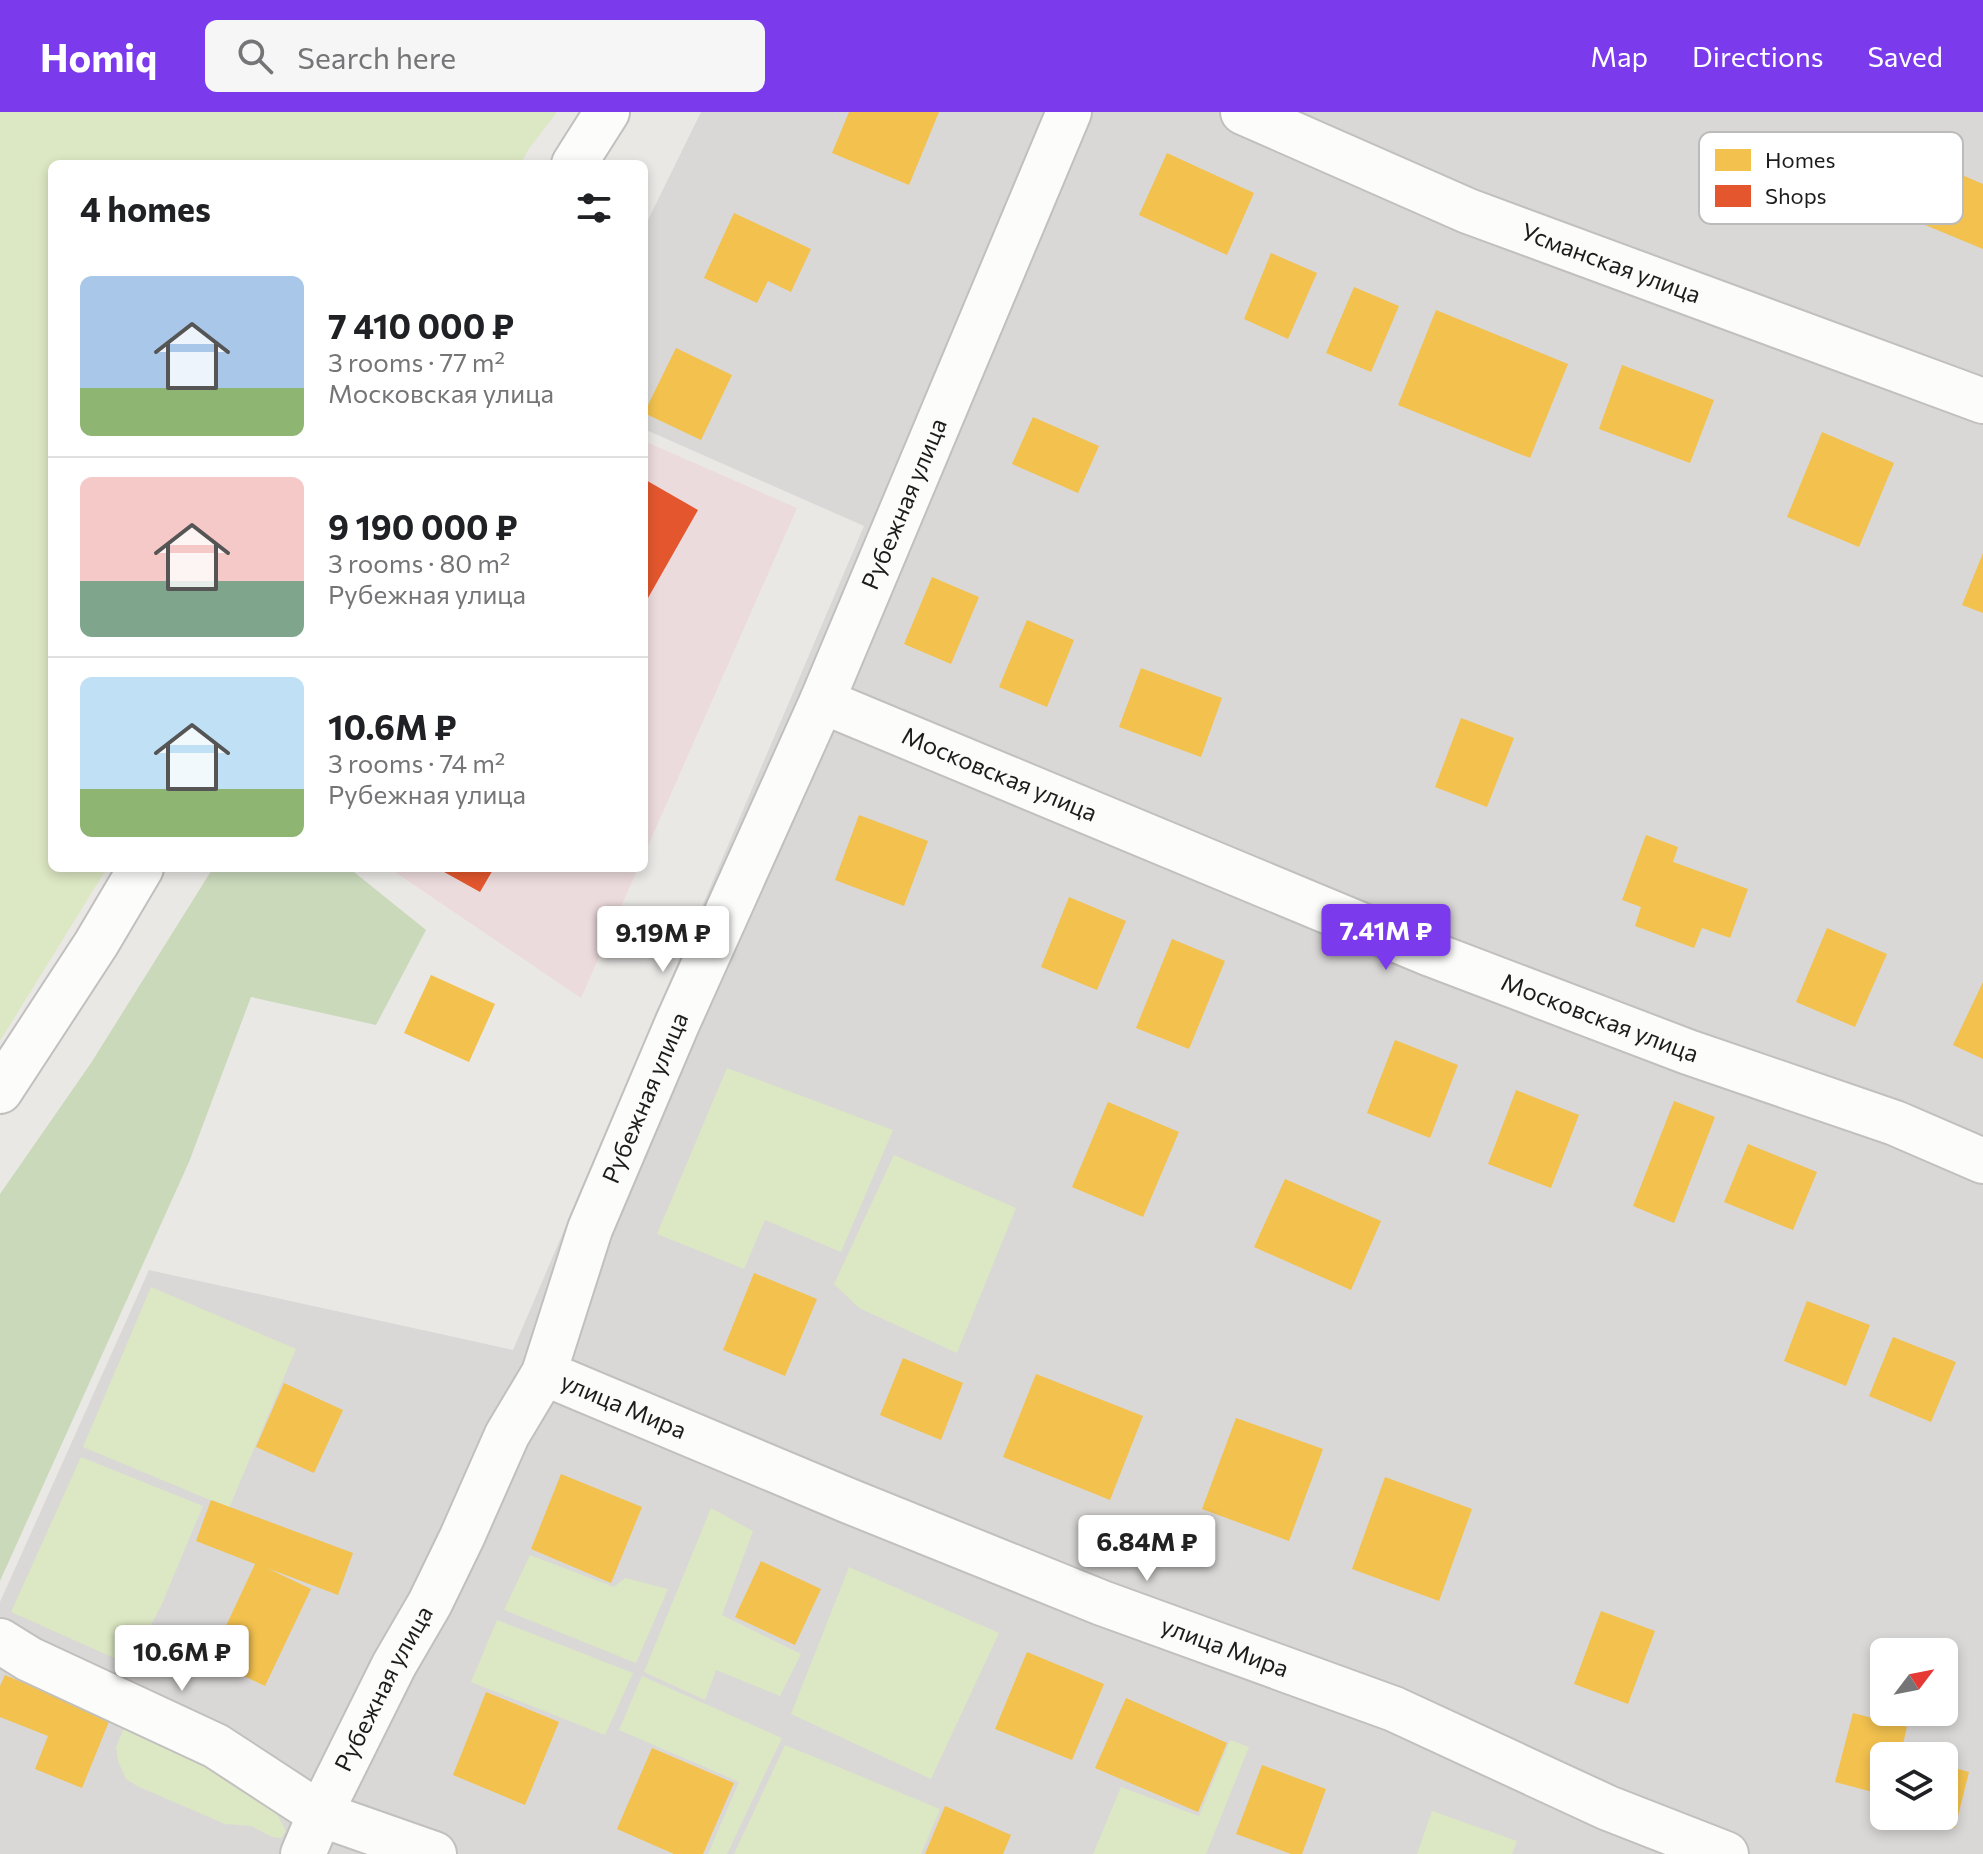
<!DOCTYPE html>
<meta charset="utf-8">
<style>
body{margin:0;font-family:Commissioner,sans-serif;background:#f6f6f6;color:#202124;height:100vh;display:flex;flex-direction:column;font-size:30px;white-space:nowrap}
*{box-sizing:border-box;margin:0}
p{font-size:26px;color:#757577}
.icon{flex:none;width:44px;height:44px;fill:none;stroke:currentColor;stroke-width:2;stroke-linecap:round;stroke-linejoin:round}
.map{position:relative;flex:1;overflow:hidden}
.details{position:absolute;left:48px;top:48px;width:600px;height:712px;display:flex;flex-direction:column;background:#fff;border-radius:12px;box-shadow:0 4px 12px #0003}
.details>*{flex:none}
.needle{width:52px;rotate:58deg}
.buttons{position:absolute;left:1870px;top:1526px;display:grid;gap:16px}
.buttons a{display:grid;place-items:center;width:88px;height:88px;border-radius:12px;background:#fff;box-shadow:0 4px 12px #0003;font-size:40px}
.price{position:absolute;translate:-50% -68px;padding:0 18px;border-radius:8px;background:#fff;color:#222;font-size:26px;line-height:52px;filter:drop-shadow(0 2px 4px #0008)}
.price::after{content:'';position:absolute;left:50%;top:48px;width:24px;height:18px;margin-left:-12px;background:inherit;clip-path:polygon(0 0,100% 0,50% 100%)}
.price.selected{background:#7c3aed;color:#fff}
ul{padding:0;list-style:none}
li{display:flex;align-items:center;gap:24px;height:200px;padding:0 32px}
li+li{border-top:2px solid #e0e0e0}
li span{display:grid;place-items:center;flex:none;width:224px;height:160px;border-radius:12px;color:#555}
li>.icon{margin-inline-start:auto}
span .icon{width:96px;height:96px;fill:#fffc;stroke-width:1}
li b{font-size:34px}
h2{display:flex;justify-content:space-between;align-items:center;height:96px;padding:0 32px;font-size:34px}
header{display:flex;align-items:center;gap:48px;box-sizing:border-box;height:112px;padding:0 40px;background:#7c3aed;color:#fff}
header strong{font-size:38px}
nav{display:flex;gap:44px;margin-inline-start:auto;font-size:28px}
.search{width:560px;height:72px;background:#f6f6f6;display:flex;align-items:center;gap:20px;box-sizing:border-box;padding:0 28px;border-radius:12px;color:#757577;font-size:30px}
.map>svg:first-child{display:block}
</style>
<header>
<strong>Homiq</strong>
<div class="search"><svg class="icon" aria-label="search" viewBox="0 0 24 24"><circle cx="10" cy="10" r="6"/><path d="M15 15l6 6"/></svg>Search here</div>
<nav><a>Map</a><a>Directions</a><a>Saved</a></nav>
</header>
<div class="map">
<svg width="1983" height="1742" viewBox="0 0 1983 1742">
<rect width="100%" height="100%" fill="#eae8e5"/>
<path fill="#d9d8d6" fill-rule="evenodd" d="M701,0H1983V1742H0V1490L149,1158L513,1238L864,414L644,317V116ZM1884,1540H1944V1600H1884ZM1884,1644H1944V1704H1884Z"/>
<g fill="#ecdbdc">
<path d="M644,329L797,396L644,743Z"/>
<path d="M389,756H638L581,886Z"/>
</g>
<g fill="#dce7c3">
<path d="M0,0H557L528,38L521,52H52V756H107L0,929Z"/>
<path d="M727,956L893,1018L841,1140L765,1108L744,1157L657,1122Z"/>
<path d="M894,1043L1016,1096L957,1241L859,1196L834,1172Z"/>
<path d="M151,1175L296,1237L229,1396L83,1335Z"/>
<path d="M81,1345L203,1394L161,1494L130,1553L11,1500Z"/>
<path d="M711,1396L753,1419L722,1503L801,1542L780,1584L716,1558L705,1588L644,1560Z"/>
<path d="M530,1443L614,1475L625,1466L668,1477L636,1551L504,1498Z"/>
<path d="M849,1455L999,1521L931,1667L791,1602Z"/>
<path d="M497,1508L633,1561L605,1623L471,1570Z"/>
<path d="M642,1564L782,1626L727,1742H708L739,1670L619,1618Z"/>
<path d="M125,1614L202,1651L265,1689L276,1700L286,1719L281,1726L272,1725L251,1714L225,1712L137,1674L126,1667L118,1649L116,1635Z"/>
<path d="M1230,1628L1249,1635L1206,1742H1093L1121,1675L1199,1704Z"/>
<path d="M785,1633L940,1697L921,1742H734Z"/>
<path d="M1432,1699L1517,1729L1512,1742H1417Z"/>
</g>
<path fill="#c9d9ba" d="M213,756H349L426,818L376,913L251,885L189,1050L0,1469V1082L91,951Z"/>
<g fill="#f2c14e">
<path d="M849,0H939L909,73L832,41Z"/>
<path d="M1167,41L1254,81L1227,143L1139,103Z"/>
<path d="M1941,54L1983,72V137L1918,110Z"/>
<path d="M734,101L811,137L791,180L768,169L757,191L704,166Z"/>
<path d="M1271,141L1317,161L1288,227L1244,207Z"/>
<path d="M1354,175L1399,194L1371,260L1326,241Z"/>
<path d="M1436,198L1568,252L1530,346L1398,293Z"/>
<path d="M676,236L732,263L701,328L644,301Z"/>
<path d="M1622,253L1714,288L1690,351L1599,317Z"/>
<path d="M1033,305L1099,334L1078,381L1012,352Z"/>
<path d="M1822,320L1894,351L1859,435L1787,405Z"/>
<path d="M1983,441V501L1962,493Z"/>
<path d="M932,465L979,485L951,552L904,532Z"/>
<path d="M1027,508L1074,528L1047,595L999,575Z"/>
<path d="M1141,556L1222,586L1201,645L1119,615Z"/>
<path d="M1461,606L1514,626L1487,695L1435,675Z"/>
<path d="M859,703L928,729L904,794L835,768Z"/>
<path d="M1646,723L1678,735L1673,750L1748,777L1730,826L1702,816L1694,836L1635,814L1641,795L1622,788Z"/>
<path d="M1069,785L1126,809L1097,878L1041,855Z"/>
<path d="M1827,816L1887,842L1855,915L1796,890Z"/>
<path d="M1172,827L1225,849L1189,937L1136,916Z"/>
<path d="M431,863L495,892L469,950L404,921Z"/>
<path d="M1983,870V947L1953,933Z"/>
<path d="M1395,928L1458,953L1430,1026L1367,1001Z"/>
<path d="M1516,978L1579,1003L1551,1076L1488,1052Z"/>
<path d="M1674,989L1715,1005L1674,1111L1633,1094Z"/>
<path d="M1108,990L1179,1020L1143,1105L1072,1075Z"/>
<path d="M1748,1032L1817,1060L1793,1118L1724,1090Z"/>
<path d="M1285,1067L1381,1109L1351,1178L1254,1135Z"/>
<path d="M754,1161L817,1187L785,1264L723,1238Z"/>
<path d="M1807,1189L1870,1213L1846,1274L1784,1249Z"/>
<path d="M1893,1225L1956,1250L1931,1310L1869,1284Z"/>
<path d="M903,1246L963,1271L941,1328L880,1303Z"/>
<path d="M1036,1262L1143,1304L1110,1388L1003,1345Z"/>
<path d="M284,1271L343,1298L314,1361L256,1335Z"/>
<path d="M1236,1306L1323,1337L1289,1429L1202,1397Z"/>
<path d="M561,1362L642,1395L611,1471L531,1437Z"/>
<path d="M1385,1365L1472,1397L1439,1489L1352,1457Z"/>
<path d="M211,1388L353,1441L338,1483L267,1456L311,1477L265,1574L210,1548L255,1452L196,1429Z"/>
<path d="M761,1449L821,1477L795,1533L735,1505Z"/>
<path d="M1601,1499L1655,1519L1628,1592L1574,1572Z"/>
<path d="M1027,1540L1104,1572L1072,1648L995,1617Z"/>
<path d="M5,1563L110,1607L82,1676L35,1657L48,1624L0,1605V1574Z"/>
<path d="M486,1580L559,1610L525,1693L453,1663Z"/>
<path d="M1126,1586L1227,1631L1198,1700L1095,1656Z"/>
<path d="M1853,1601L1907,1615L1900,1644H1884V1683L1835,1670Z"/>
<path d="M652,1636L734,1671L703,1742H674L617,1717Z"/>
<path d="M1262,1653L1326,1677L1302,1742H1291L1236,1722Z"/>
<path d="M1944,1653L1969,1660L1955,1716L1909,1705L1944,1704Z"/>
<path d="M945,1694L1011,1723L1003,1742H925Z"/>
</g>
<g fill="#e4572e">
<path d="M644,367L698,398L644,493Z"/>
<path d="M437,756H494L480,780Z"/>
</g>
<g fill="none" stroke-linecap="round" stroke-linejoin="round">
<g stroke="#c1c0bf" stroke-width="48">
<g id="minor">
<path id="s1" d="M1243,0L1468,99L1983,289"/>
<path d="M574,52L607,0"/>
<path id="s2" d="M822,589L1428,841L1688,940L1895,1011L1983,1049"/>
<path d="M0,979L96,832L141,756"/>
<path id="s3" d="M544,1261L849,1389L1102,1491L1394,1597L1608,1696L1726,1742"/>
<path d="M0,1529L29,1547L216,1634L320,1702L434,1742"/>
<path id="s4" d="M303,1742L320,1702L394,1553L430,1491L462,1425L507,1323L544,1261L590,1117L677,912L822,589L1069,0"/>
</g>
</g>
<use href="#minor" stroke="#fcfcfb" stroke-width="44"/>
</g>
<g text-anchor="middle" stroke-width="8" stroke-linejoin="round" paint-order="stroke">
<g font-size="24" fill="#1c1c1c" stroke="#fff">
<text dy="8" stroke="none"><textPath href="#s1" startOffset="398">Усманская улица</textPath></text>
<text dy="8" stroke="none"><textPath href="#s4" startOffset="1480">Рубежная улица</textPath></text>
<text dy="8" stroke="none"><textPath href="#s2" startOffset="192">Московская улица</textPath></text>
<text dy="8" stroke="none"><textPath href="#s2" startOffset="840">Московская улица</textPath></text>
<text dy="8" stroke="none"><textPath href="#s4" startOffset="832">Рубежная улица</textPath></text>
<text dy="8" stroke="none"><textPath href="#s3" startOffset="86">улица Мира</textPath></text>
<text dy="8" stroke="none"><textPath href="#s3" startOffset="734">улица Мира</textPath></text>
<text dy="8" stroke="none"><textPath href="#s4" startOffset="184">Рубежная улица</textPath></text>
</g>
</g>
<rect x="1699" y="20" width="264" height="92" rx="12" fill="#fff" stroke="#bbb" stroke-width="2"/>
<rect x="1715" y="37" width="36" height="22" fill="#f2c14e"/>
<rect x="1715" y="73" width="36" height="22" fill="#e4572e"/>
<g font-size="22" fill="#1c1c1c">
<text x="1765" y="56">Homes</text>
<text x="1765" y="92">Shops</text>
</g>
</svg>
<div class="buttons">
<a><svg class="needle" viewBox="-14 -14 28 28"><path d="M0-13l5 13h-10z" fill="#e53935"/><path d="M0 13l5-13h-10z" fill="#757577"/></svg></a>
<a><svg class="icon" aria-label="layers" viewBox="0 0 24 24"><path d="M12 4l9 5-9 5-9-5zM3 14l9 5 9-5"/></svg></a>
</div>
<b class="price selected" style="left:1386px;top:860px">7.41M ₽</b>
<b class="price" style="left:663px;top:862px">9.19M ₽</b>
<b class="price" style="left:1147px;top:1471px">6.84M ₽</b>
<b class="price" style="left:182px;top:1581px">10.6M ₽</b>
<section class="details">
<h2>4 homes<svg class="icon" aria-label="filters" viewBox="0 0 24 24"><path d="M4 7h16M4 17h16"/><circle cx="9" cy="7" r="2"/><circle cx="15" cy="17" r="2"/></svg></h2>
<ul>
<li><span style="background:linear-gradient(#a9c7e8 70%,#8fb573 0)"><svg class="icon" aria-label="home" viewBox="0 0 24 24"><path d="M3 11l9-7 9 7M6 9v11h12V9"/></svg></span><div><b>7 410 000 ₽</b><p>3 rooms · 77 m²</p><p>Московская улица</p></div></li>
<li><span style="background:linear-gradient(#f6c9c9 65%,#7fa58c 0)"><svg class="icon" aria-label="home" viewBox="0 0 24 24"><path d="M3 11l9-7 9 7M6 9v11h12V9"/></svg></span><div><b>9 190 000 ₽</b><p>3 rooms · 80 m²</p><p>Рубежная улица</p></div></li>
<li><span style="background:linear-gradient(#bfe0f5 70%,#8fb573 0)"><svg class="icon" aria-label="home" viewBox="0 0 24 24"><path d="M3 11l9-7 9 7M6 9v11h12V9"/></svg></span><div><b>10.6M ₽</b><p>3 rooms · 74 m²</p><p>Рубежная улица</p></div></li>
</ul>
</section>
</div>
